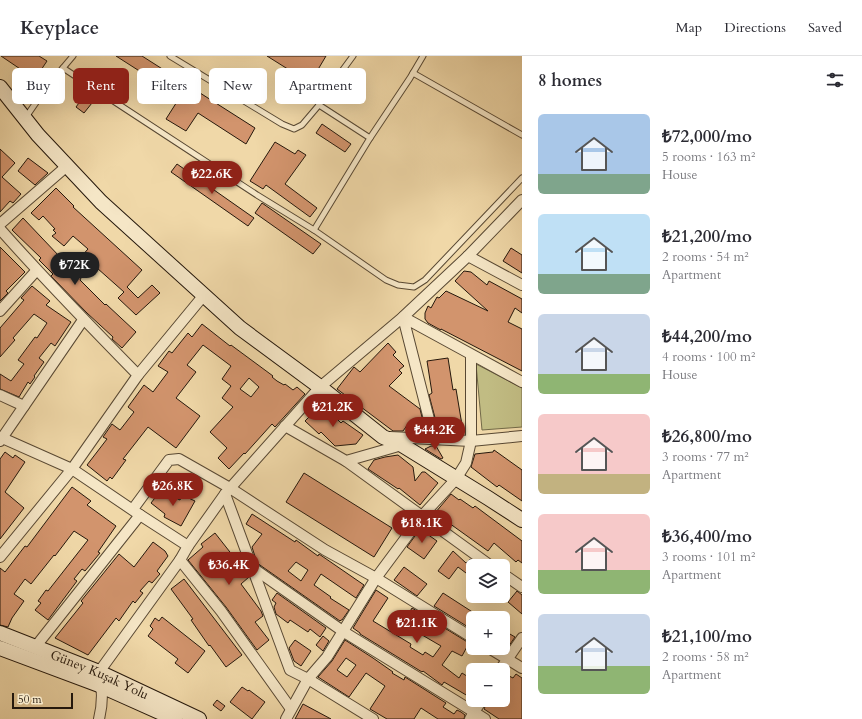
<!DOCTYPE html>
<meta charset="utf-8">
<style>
body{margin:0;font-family:Cardo,serif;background:#f7f7f7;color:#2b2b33;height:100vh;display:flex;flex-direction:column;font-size:15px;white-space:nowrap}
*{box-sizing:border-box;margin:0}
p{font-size:13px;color:#7c7c81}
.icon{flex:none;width:22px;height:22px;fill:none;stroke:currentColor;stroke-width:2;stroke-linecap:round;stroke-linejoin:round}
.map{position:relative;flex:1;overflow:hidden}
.panel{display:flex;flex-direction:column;background:#fff;width:340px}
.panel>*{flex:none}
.top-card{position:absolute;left:12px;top:12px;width:380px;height:36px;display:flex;gap:8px}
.controls{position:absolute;left:466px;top:503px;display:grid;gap:8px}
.controls a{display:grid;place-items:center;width:44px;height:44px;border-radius:6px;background:#fff;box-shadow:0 4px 16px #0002;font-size:20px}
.scale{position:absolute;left:12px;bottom:10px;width:61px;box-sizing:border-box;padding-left:4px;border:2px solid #25180c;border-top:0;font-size:11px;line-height:14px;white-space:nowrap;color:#25180c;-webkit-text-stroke:3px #f5e6c6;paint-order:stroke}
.price{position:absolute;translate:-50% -34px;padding:0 9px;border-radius:14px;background:#8f2418;color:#fff;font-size:13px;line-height:26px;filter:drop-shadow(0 1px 2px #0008)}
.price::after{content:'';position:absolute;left:50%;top:24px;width:12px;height:9px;margin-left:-6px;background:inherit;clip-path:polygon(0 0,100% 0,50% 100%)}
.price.active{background:#222;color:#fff}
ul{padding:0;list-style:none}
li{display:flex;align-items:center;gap:12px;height:100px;padding:0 16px}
li span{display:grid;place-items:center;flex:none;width:112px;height:80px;border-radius:6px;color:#555}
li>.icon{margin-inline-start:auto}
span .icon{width:48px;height:48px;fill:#fffc;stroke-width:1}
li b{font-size:17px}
h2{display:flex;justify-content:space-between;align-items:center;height:48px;padding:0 16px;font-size:17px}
.chip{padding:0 14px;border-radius:6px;background:#fff;box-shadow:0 4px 16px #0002;font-size:14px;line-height:36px}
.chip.active{background:#8f2418;color:#fff}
header{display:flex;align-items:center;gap:24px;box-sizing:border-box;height:56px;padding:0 20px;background:#fff;border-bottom:1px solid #e1e1e2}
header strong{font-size:19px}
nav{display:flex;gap:22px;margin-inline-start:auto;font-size:14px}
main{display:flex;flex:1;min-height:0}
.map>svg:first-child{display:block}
</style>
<header>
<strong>Keyplace</strong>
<nav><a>Map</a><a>Directions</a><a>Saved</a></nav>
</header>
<main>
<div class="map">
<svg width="522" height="663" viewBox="0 0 522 663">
<rect width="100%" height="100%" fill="#f0d8a8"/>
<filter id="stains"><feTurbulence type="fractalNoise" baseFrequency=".005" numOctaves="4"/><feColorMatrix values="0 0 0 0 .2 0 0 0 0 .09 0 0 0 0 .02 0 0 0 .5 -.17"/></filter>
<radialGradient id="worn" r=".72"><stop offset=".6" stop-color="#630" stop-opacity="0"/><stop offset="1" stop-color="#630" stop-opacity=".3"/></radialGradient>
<path fill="#c1bc83" stroke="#736a48" d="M476,308L522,332V371L482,374Z"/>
<g fill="#d2946d" stroke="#25180c" fill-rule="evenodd">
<path d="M1,0H39L47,5L35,23Z"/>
<path d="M116,0H142L255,72L246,88L198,57L186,75L166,63L180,41Z"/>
<path d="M267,0H326L310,27Z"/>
<path d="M87,36L96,42L84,57L76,51Z"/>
<path d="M322,68L351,88L345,96L316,77Z"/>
<path d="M275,86L295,98L298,94L306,99L285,128L317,152L310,161L266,129L263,133L250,125Z"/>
<path d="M0,93L15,107L2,121L21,138L13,147L10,145L0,156Z"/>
<path d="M28,102L48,117L35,129L18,115Z"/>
<path d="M177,108L254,162L248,170L171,116Z"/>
<path d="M56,132L74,150L73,151L142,214L127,231L138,242L152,229L160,237L136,259L118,242L124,236L97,212L94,216L79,203L88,193L73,180L64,190L52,180L56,177L53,174L55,173L43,160L39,164L31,157Z"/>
<path d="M262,147L321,188L313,198L255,157Z"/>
<path d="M23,162L60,201L58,202L81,222L80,224L105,249L106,248L136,276L122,292L112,283L113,281L87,257L51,220L53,218L39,204L41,202L12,174Z"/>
<path d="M0,191L25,216L6,235L8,237L0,245Z"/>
<path d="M511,192L522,199V217L503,205Z"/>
<path d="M464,215L471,216L487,229L489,225L522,243V257L515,252L508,266L522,273V315L441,273V274L437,272L428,267L425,263V257L428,250L431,252L437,241L439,242L446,235L488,255L455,225Z"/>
<path d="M32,230L50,245L46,249L71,266L55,290L51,287L39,302L44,306L34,320L35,321L30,328L28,326L19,341L0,333V318L11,325L24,308L18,304L35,281L37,282L47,267L34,258L13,282L15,284L0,301V272L24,244L21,242Z"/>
<path d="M202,268L230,290L231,289L273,320L272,321L277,325L284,329L285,328L293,334L297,331L305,338L275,371L272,368L245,398L244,397L229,413L218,402L227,392L210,376L233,351L222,342L231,330L222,323L231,310L203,289L187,309L196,316L176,342L200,360L176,392L148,371L123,403L126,404L112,423L110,421L107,425L87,409L107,383L103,381L112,368L120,374L134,356L128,351L144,329L153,336L168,316L158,310L169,295L172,297L188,277L192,281ZM249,322L259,331L251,341L240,333Z"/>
<path d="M388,287L396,296L393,299L404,310L399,314L402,317L389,330L420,353L422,361L416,368L411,364L403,375H393L337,333L354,311L360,316Z"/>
<path d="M448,302L453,334L456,333L463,375L447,377H439L429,339L432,337L427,305Z"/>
<path d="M322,348L341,367L343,365L363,379L356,388L335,390L321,376L319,378L305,365Z"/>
<path d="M431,390H436L443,402L441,403L425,393Z"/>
<path d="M494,394L522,414V445L499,429L497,431L471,411L475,398L493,396Z"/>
<path d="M5,396L13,402L15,399L25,406L5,436L24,452L0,483V403Z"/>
<path d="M398,399L413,411L415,425L422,416H425L438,427L420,449L399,432L398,433L368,413L374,404L385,401Z"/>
<path d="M304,417L392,472L374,501L286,446Z"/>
<path d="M72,431L91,445L87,449L116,470L98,496L100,497L85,515L82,513L74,523L77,525L48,564L35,554L41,547L38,545L46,534L48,535L88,484L74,475L55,500L54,499L31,528L25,523L14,538L24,545L12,562L8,571L0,569V512L5,516L25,490L27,491Z"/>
<path d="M161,434L173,443L174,441L180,444L182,439L195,445L181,470L164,461L165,458L151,447Z"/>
<path d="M451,438L459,444L460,443L473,452L475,450L522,485V507L518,504L516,506L494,487L488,495L435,457Z"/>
<path d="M252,458L295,486L296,484L318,500L319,498L364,529L356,542L321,518L314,529L331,541L330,542L349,554L342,564H341L340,565L257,507L252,491L262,478L246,468ZM296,506L308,514L301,525L288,515Z"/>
<path d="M420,473L437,485L424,503L407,491Z"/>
<path d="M215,477L248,519L249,521L241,528L261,555L263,560L255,566L269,584L257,594L226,551L188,504L203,491L201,488Z"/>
<path d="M153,486L165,495L168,500L157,515L160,518L152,527L149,525L140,535L143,537L135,547L133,545L119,565L116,562L88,599L55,582L83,547L81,545L119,498L134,511Z"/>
<path d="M453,495L466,507L470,503L480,510H473V517L470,520L458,511L449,523L438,515Z"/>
<path d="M404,511L427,528L417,540L394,524Z"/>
<path d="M184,523L242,599L226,611L210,589L209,590L191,564L193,563L171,533Z"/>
<path d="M376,534L388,542L373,565L411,588L410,591L423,599L425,596L433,601L441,590L405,569L408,565L405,564L412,552L469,587L462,600L452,595L442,609L459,622L462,617L473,624V643L444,626L442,629L423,615L422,616L360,578V577L353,572Z"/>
<path d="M517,535L522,539V558L508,546Z"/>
<path d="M277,537L326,572L320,581L310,573L308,576L290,564L288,567L276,558L274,551L276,547L272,544Z"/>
<path d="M443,537L474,557L473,574L434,550Z"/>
<path d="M162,561L205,595L188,617L175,607L178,603L148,580L153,573L150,570L155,562L159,565Z"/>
<path d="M503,574L515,581L506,594L503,593Z"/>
<path d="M323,580L329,585L323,595L316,589Z"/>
<path d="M295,584L311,595L301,610L294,605L289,592Z"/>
<path d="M345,584L373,602L393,616L392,617L404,624L405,621L446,647L443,651L454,658L457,654L461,656L465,659L464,663H438L421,652L414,663H387L370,653L385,630L366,617L349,641L318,621L332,605ZM346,602L356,609L347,621L337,614Z"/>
<path d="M505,618L513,622L516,618L522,622V663H499L484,653L488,644H503V620Z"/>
<path d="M242,631L248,635L249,634L265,646L252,663L230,646Z"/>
<path d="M217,644L225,650L221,655L213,649Z"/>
<path d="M303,648L331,663H295Z"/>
</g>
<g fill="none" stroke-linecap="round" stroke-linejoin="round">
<g stroke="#584833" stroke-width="7">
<g id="lane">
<path d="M170,0L282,68L294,73L302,69L319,49"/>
<path d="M353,0L325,38L319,49L370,82"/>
<path d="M63,12L257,139L314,174L370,82L410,22L423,0"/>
<path d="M413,17L522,79"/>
<path d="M26,61L46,32L73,0"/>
<path d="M314,174L386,224L398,229L414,231L425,224L522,122"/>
</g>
</g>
<g stroke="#584833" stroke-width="12">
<g id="street">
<path d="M0,168L67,110"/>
<path d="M0,173C44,223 91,271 138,319L72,413L0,501"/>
<path d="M468,200L522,229"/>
<path d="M0,255L36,215"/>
<path d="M138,319L204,239"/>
<path d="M0,339L24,350"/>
<path d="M285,370L346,405L402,389"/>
<path d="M0,381L72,413L140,459L188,490L180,504L99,616C103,632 103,647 99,663"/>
<path d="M390,381L471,385L522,380"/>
<path d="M434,383L403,261L522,326"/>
<path d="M0,385L83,264"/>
<path d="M346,405L491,510"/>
<path d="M225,438L290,614L308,623L373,663"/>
<path d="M133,453L169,404L179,403L230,432L325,494L376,522L473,582"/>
<path d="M188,490L225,438L320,331L403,261L468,200L522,144"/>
<path d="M180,504L221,555L291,653"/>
<path d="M253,512L344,576L474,656L482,644"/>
<path d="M503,518L522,531"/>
<path d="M36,590L140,459"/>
<path d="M489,592L522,612"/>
<path d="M500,614L522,582"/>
<path d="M286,663L308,623L327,601L376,522L422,460L456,423L466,407L471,385V299"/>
<path d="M470,663L474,656L485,663"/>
</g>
</g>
<g stroke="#25180c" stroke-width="16">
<g id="secondary">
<path d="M0,31L38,79L101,146L240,272L320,331L383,381L402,389L488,442L522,464"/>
<path id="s1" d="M0,577L99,616L199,663"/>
<path d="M0,592L99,629L175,663"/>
</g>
</g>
<use href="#lane" stroke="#f5e6c6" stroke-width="5"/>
<use href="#street" stroke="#f5e6c6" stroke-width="10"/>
<use href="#secondary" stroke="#f5e6c6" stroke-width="14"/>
</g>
<g text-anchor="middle" stroke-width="4" stroke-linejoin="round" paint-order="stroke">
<g font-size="13" fill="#25180c" stroke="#f5e6c6">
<text dy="5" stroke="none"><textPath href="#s1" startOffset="108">Güney Kuşak Yolu</textPath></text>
</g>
</g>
<rect width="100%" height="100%" filter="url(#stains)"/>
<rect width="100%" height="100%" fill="url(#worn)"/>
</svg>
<div class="controls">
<a><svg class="icon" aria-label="layers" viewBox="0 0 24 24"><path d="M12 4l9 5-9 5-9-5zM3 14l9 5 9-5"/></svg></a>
<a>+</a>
<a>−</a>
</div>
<div class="scale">50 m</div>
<b class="price" style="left:212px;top:139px">₺22.6K</b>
<b class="price active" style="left:75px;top:230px">₺72K</b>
<b class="price" style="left:333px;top:372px">₺21.2K</b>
<b class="price" style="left:435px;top:395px">₺44.2K</b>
<b class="price" style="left:173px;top:451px">₺26.8K</b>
<b class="price" style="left:422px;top:488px">₺18.1K</b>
<b class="price" style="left:229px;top:530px">₺36.4K</b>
<b class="price" style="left:417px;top:588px">₺21.1K</b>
<div class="top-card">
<a class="chip">Buy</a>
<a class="chip active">Rent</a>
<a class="chip">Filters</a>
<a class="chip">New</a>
<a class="chip">Apartment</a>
</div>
</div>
<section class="panel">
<h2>8 homes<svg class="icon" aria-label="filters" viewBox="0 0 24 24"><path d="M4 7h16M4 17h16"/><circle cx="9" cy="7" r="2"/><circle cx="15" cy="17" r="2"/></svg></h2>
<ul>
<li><span style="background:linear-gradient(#a9c7e8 75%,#7fa58c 0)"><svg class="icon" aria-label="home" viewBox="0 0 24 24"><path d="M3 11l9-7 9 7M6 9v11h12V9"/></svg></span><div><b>₺72,000/mo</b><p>5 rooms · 163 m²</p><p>House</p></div></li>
<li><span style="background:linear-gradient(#bfe0f5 75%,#7fa58c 0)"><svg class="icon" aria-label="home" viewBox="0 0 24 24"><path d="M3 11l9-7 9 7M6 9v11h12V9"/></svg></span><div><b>₺21,200/mo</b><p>2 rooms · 54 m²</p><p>Apartment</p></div></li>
<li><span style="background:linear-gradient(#c9d6e8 75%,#8fb573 0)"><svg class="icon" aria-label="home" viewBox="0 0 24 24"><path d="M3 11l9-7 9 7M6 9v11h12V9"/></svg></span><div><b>₺44,200/mo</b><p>4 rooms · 100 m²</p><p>House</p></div></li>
<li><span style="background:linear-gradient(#f6c9c9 75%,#c2b280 0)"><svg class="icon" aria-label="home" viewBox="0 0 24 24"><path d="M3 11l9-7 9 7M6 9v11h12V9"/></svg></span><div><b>₺26,800/mo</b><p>3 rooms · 77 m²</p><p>Apartment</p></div></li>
<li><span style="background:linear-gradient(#f6c9c9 70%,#8fb573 0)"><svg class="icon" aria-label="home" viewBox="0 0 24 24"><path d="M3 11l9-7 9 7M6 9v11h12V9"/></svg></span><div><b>₺36,400/mo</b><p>3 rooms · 101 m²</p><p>Apartment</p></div></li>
<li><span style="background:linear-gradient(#c9d6e8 65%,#8fb573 0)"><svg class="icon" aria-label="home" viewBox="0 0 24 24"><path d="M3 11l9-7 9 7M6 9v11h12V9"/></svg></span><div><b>₺21,100/mo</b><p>2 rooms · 58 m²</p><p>Apartment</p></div></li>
</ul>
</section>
</main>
